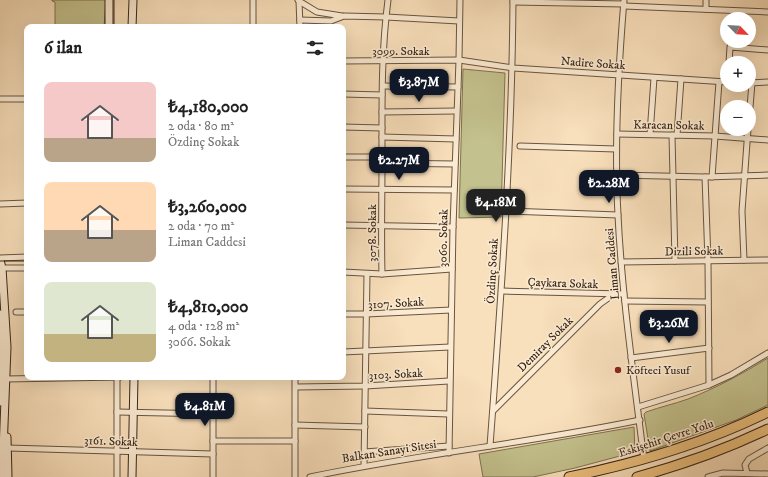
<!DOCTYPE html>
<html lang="tr">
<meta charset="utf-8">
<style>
body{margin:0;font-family:"IM FELL DW Pica",serif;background:#f6f6f6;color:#222;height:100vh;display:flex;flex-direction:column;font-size:15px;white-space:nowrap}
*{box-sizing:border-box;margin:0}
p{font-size:13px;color:#767676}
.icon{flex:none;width:22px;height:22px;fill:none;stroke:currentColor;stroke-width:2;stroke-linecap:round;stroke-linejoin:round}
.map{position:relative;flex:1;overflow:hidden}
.details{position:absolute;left:24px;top:24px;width:322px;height:356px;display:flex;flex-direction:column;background:#fff;border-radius:8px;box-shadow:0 4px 16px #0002}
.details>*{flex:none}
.needle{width:26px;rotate:115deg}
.buttons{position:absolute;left:720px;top:12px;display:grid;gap:8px}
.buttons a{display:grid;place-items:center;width:36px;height:36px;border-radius:50%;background:#fff;box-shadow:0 4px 16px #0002;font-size:20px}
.price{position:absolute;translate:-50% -34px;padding:0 9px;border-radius:8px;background:#111827;color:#fff;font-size:13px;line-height:26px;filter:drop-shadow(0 1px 2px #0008)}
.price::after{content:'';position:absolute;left:50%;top:24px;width:12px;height:9px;margin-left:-6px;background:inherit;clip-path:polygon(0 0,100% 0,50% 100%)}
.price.current{background:#222;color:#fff}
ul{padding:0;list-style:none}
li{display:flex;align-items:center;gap:12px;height:100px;padding:0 20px}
li span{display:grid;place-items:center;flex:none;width:112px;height:80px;border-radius:8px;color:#555}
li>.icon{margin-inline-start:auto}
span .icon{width:48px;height:48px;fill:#fffc;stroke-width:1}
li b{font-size:17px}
h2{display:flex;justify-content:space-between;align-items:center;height:48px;padding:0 20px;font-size:17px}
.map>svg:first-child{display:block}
</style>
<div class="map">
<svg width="768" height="477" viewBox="0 0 768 477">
<rect width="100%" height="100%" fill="#f9e0bc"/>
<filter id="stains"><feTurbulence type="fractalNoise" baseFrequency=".005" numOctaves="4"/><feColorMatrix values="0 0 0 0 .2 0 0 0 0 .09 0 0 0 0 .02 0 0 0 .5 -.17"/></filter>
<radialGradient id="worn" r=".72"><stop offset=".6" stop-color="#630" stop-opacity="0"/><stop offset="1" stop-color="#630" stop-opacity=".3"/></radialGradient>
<g fill="#c3c18d" stroke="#7e7352">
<path d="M52,0H106L104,27H55V2L52,1Z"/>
<path d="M463,69L505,73L501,217L459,218Z"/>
<path d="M768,358V405L736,420L650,451L644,414L646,412C660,407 674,404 688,399C716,388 742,374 768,358Z"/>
<path d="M634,427L635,452L575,468L533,477H483L479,454Z"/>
</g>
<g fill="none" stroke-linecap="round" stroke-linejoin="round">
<g stroke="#695440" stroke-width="7">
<g id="street">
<path d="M298,0L299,1L300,27"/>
<path d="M624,0C618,72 614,143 618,215C622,297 634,378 644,460"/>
<path d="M299,1L317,12L342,16"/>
<path d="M513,2L624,4"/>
<path d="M624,6L768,12"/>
<path d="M706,9V0"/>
<path d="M300,20L331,21L344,16L386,17L459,21"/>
<path d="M253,27V0"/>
<path d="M343,61L459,60L513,68L727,82"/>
<path d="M729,63L730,47L768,50"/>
<path d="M749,83L768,82"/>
<path d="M383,86L458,87"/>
<path d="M343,94L382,95"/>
<path d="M0,99H27"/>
<path d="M382,112L456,111"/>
<path d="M749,119L752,83"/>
<path d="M343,127L382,128"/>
<path d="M617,134L715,136L768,140"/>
<path d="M650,134L654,78"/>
<path d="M672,135L675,261"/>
<path d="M677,135L681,79"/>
<path d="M382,137L456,139"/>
<path d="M520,146L616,149"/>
<path d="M343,157H382"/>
<path d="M382,163L455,164"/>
<path d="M617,175L705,177L768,175"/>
<path d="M705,177L708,261L709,385"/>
<path d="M712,177L719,82"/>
<path d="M343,189L454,190"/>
<path d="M0,204L27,203"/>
<path d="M505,211L618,215"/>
<path d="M343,225L453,227"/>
<path d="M0,258L27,257"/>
<path d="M744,260L742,211L748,129"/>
<path d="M621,262L768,260"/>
<path d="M0,268H27"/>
<path d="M343,272L382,274L452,269"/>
<path d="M382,274C381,236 382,199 382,161C382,108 381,53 388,0"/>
<path d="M502,291L624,294"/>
<path d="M625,301L708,302"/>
<path d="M16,312H27"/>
<path d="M343,314H366L451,310"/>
<path d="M343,352L450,347"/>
<path d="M631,358L709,348"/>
<path d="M6,379L120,377"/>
<path d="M296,387L365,386L449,381"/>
<path d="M638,407L709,385L731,375L768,353"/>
<path d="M365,411L448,414"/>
<path d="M493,411L600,304L614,294"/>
<path d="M117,412L213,414"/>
<path d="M295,425L365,427"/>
<path d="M213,441H295"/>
<path d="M490,446C501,298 512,149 513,0"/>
<path d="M8,448L213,454"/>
<path d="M364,452L449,446"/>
<path d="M449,453L453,227L459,60L460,0"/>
<path d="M364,465L367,274"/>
<path d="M747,473L745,465L749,459L768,448"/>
<path d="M117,477V377"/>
<path d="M213,477V377"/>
<path d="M295,477V377"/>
<path d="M310,477C419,454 530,443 640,420"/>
<path d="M708,477L723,473L768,474"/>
</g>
</g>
<g stroke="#392517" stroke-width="9">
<g id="secondary">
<path d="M109,27V0"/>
<path d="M132,27L133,0"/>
<path d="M0,260L2,268L7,347L2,477"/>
<path d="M0,402L1,355L0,314"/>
<path d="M7,437L8,477"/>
<path d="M132,477L134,377"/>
</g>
</g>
<g stroke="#392517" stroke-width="11">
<g id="highway">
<path d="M569,477C638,463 705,443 768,412"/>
<path d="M637,477C682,465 726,449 768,429"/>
</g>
</g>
<use href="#street" stroke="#fbebd3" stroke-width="5"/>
<use href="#secondary" stroke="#fbebd3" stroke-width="7"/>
<use href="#highway" stroke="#ecc07e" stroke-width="9"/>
<g stroke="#392517" stroke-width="1">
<path d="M114,27V0"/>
<path d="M0,261H27"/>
</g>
</g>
<circle fill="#8f2418" stroke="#fbebd3" stroke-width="1.5" cx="618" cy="370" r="4"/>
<g text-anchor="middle" stroke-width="3" stroke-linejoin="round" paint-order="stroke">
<g font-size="12" fill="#392517" stroke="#fbebd3">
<text x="401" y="55">3099. Sokak</text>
<text transform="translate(593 63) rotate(4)" y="4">Nadire Sokak</text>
<text transform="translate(669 125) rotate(1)" y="4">Karacan Sokak</text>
<text transform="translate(372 233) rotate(-90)" y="4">3078. Sokak</text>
<text transform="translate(443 238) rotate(-89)" y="4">3060. Sokak</text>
<text transform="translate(694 251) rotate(-1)" y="4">Dizili Sokak</text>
<text transform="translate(612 264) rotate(-95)" y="4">Liman Caddesi</text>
<text transform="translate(492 271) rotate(-87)" y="4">Özdinç Sokak</text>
<text transform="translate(563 283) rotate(2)" y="4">Çaykara Sokak</text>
<text transform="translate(396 303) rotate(-3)" y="4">3107. Sokak</text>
<text transform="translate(545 344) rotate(-45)" y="4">Demiray Sokak</text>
<text transform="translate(396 374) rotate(-3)" y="4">3103. Sokak</text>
<text transform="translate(666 438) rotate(-18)" y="4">Eskişehir Çevre Yolu</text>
<text transform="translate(111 441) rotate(2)" y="4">3161. Sokak</text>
<text transform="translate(389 451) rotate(-9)" y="4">Balkan Sanayi Sitesi</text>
</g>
<g font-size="12" fill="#392517" stroke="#fbebd3" text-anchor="start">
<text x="626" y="374">Köfteci Yusuf</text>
</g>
</g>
<rect width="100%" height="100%" filter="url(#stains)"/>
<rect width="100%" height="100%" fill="url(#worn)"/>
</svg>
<div class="buttons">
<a><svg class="needle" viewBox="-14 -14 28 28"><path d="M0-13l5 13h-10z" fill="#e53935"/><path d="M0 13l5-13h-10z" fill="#767676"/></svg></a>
<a>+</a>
<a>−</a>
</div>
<b class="price" style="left:419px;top:103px">₺3.87M</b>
<b class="price" style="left:399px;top:181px">₺2.27M</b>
<b class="price" style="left:609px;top:204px">₺2.28M</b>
<b class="price current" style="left:496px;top:223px">₺4.18M</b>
<b class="price" style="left:669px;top:344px">₺3.26M</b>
<b class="price" style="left:205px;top:427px">₺4.81M</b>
<section class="details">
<h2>6 ilan<svg class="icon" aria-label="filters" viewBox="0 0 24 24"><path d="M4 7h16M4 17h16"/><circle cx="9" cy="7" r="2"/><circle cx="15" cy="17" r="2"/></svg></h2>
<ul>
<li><span style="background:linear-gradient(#f6c9c9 70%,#b9a48a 0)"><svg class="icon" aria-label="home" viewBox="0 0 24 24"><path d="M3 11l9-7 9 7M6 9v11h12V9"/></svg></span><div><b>₺4,180,000</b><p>2 oda · 80 m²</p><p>Özdinç Sokak</p></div></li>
<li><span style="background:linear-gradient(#ffd9b3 60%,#b9a48a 0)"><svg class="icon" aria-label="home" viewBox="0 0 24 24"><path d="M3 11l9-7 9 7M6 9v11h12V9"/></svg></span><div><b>₺3,260,000</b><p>2 oda · 70 m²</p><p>Liman Caddesi</p></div></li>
<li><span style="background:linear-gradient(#dfe7d0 65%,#c2b280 0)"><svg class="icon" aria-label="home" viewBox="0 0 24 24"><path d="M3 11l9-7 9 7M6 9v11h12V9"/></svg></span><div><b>₺4,810,000</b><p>4 oda · 128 m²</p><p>3066. Sokak</p></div></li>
</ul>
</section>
</div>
